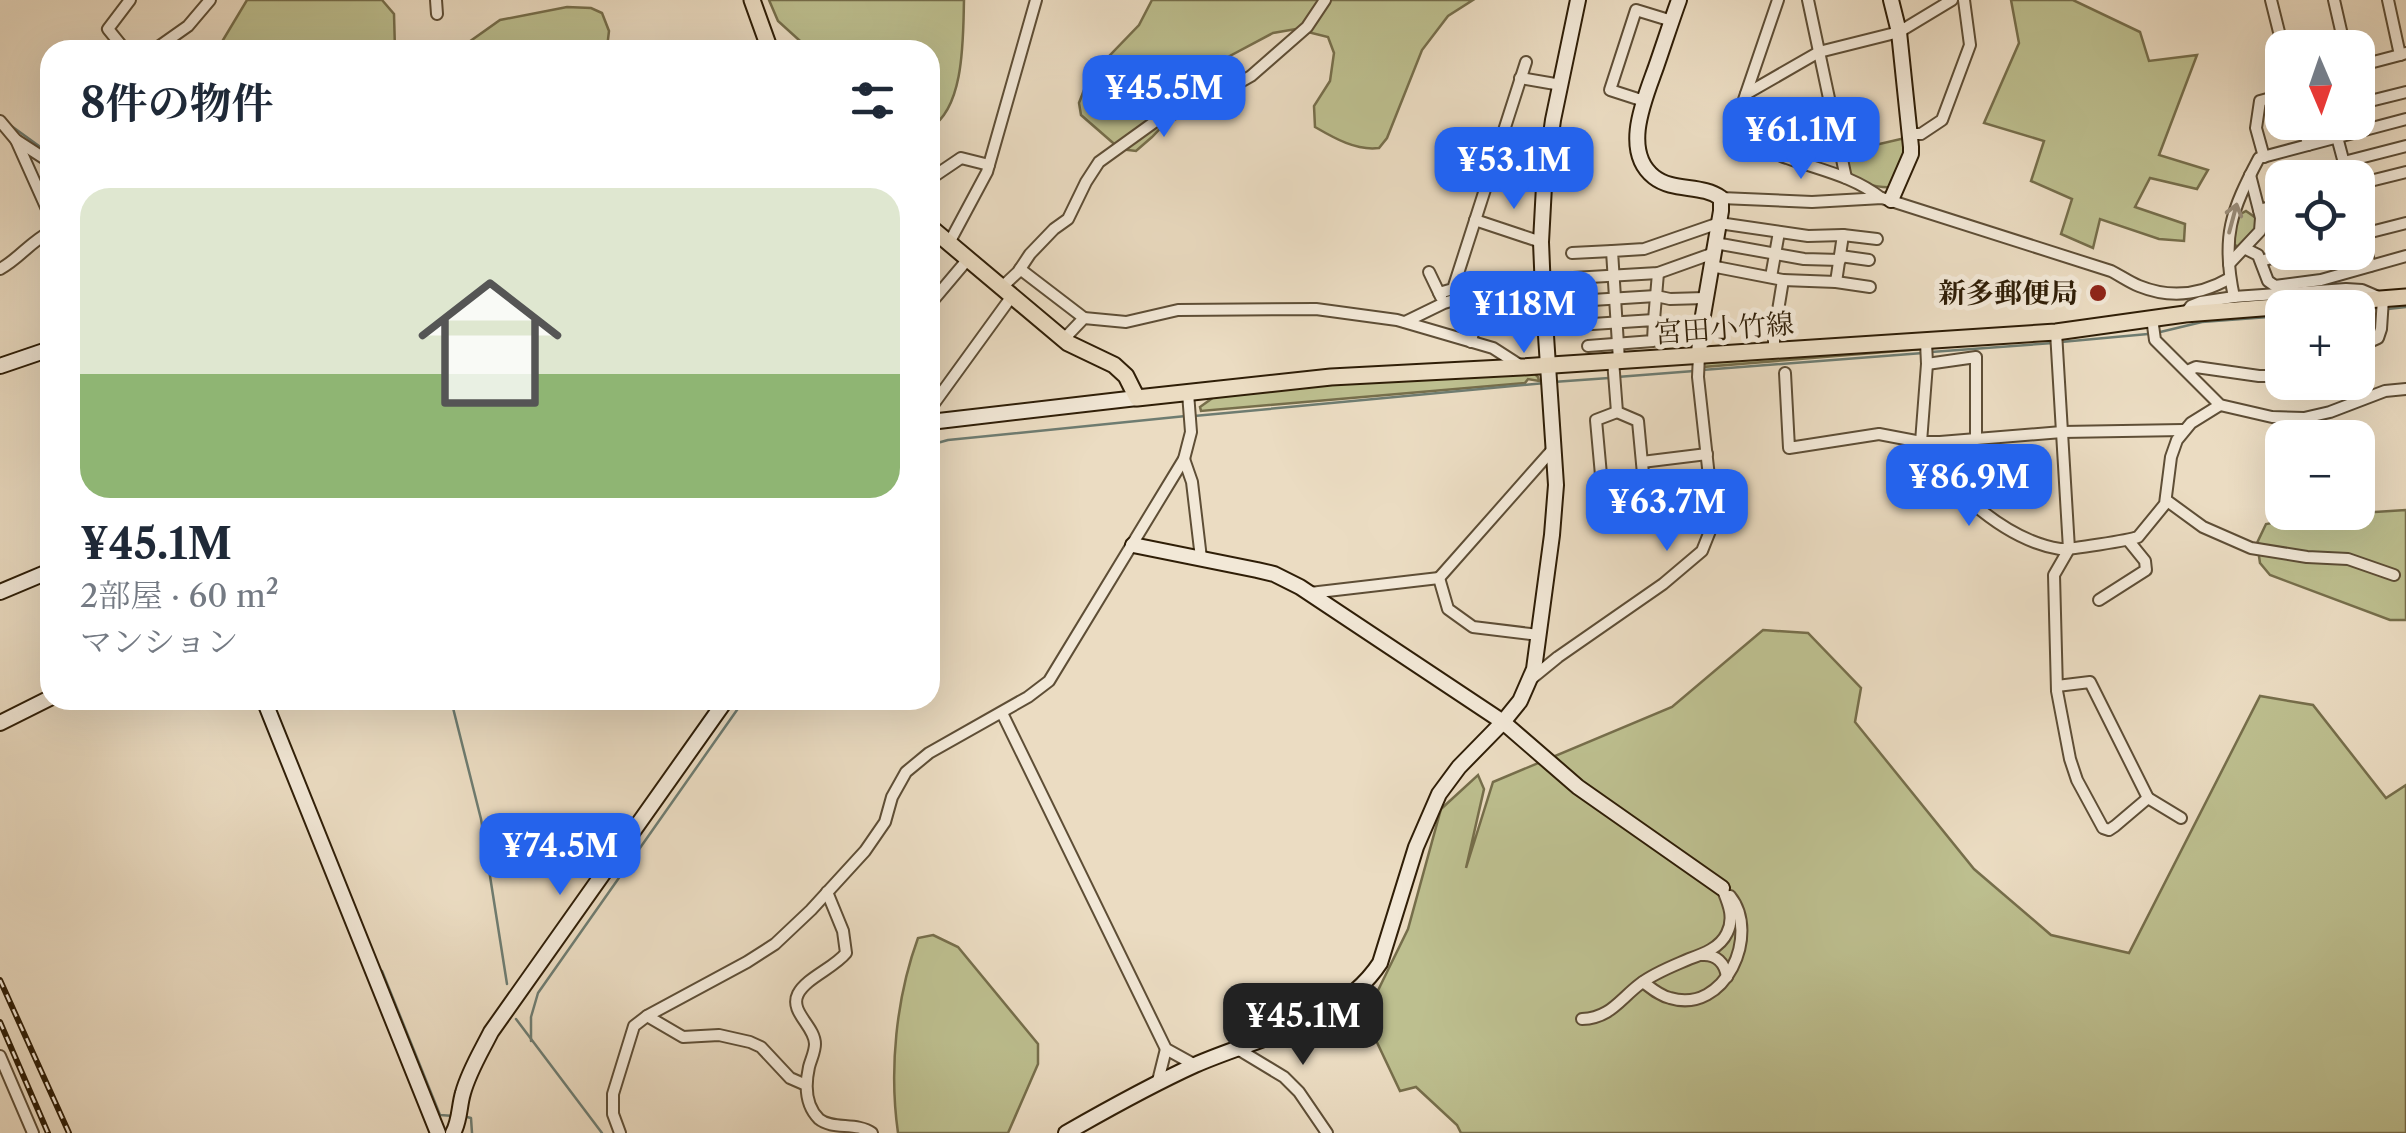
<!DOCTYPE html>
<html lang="ja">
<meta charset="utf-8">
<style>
body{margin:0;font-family:"Libre Caslon Text","Noto Serif JP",serif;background:#f2f2f3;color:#1f2937;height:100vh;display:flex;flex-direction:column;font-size:38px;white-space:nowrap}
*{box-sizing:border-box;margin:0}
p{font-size:32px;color:#747a83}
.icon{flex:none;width:55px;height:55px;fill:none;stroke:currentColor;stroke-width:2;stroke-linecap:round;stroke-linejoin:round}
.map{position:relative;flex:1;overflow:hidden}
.drawer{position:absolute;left:40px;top:40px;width:900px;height:670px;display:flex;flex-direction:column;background:#fff;border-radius:30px;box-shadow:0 10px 40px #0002}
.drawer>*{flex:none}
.needle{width:65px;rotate:178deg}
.fabs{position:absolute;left:2265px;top:30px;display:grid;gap:20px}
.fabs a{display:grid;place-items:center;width:110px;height:110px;border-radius:20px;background:#fff;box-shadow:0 10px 40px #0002;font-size:50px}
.price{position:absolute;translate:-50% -85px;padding:0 22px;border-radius:20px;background:#2563eb;color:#fff;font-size:32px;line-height:65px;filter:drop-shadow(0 2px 5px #0008)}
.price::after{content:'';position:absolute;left:50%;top:60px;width:30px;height:22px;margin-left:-15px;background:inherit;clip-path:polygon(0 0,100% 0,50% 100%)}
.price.selected{background:#222;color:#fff}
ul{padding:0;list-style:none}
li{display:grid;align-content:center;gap:20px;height:530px;padding:0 40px}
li+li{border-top:2px solid #e0e1e3}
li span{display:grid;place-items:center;height:310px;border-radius:30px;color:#555}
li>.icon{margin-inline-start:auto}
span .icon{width:180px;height:180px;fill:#fffc;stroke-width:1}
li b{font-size:42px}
h2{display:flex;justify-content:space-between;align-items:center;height:120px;padding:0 40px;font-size:42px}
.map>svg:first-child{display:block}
</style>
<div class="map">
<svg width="2406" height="1133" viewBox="0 0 2406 1133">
<rect width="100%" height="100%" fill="#ebdcc2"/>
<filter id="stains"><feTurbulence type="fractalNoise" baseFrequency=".002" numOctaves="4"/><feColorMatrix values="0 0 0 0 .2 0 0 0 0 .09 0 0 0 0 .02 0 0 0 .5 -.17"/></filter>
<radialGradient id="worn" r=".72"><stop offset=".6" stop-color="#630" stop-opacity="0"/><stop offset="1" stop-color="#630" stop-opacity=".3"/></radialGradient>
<g fill="#bdbf8f" stroke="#766e4b" stroke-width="2.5">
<path d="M247,0H382L394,14L395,50H217Z"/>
<path d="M769,0H964C963,36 965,108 930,128V50H810L778,21Z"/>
<path d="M1152,0H1473L1448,16L1422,50L1387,138L1379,148C1356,151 1334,138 1315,127L1314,106L1330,81L1334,53L1328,37L1296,29L1273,33L1228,57L1152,137L1136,151L1120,149L1081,115L1079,103L1089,77L1139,25Z"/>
<path d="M2011,0H2073L2140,32L2149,61L2197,55L2159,155L2208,170L2197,189L2150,178L2135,207L2185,224L2184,241L2159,239L2100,219L2093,248L2061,234L2072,199L2031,181L2044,141L1984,123L2019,43Z"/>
<path d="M567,7L591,8L602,13L609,31L607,48L462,50L469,42L500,20Z"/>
<path d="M1905,138L1907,152L1891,187C1880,188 1854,183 1848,171C1845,166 1846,159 1845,152Z"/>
<path d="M2246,211L2256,218L2257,228L2239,247L2232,244L2237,216Z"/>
<path d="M1919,344L1923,349L1702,367L1704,359Z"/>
<path d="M1533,372L1538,377L1539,381L1528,379L1525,383L1201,411L1200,407L1214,397L1285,386Z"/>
<path d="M2406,510V620H2390L2270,575L2260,563L2257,543L2266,524L2312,516Z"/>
<path d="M1763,630L1808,633L1861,688L1855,722L1974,869L2051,935L2129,953L2260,696L2313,705L2386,798L2406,785V1133H1461L1457,1125L1416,1087L1400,1091L1365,1017L1408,929L1441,809L1478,775L1484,789L1466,868L1493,782L1672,707Z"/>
<path d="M933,935L958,947L1038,1044V1064L1008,1133H898C889,1070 896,998 918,938Z"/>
</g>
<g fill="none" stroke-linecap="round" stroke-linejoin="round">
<g stroke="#6e7c71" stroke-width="2.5">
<path d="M10,125L50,154"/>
<path d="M2388,309L2406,307"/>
<path d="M2358,310L2380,309"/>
<path d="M2156,333L2202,322L2282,316"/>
<path d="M2061,342L2148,334"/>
<path d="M1931,352L2053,343"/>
<path d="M1702,370L1923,353"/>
<path d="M1617,377L1694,371"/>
<path d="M1553,382L1609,378"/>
<path d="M1194,416L1545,383"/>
<path d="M930,445L948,440L1186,416"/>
<path d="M451,700L481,819L507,984"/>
<path d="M382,971L440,1115L454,1116"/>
<path d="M516,1019L602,1133"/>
<path d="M531,1041V1017L538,993L744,700"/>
<path d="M467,1117L471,1118L472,1133"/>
</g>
<g stroke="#5e4e36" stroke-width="14">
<g id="street">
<path d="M436,0L437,14"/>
<path d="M1778,0L1737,120L1744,139C1758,145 1772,153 1787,158C1820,170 1853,176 1881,198"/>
<path d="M1808,0L1846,178"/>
<path d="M2271,0L2283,48"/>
<path d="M2334,0L2345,48"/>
<path d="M2388,0L2400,55L2406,53"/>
<path d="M125,50L108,29L130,0"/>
<path d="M154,50L188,26L210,0"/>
<path d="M2358,66L2400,55"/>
<path d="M1520,78L1561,85"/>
<path d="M1746,94L1819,52L1899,32L1952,0"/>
<path d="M1644,101L1610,90L1636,10L1672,21"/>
<path d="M2358,104L2406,92"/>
<path d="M0,121L16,140L50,162"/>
<path d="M2303,122L2308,145"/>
<path d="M1910,134H1921L1942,120L1970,45L1964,0"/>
<path d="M2337,137L2348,178"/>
<path d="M16,140L50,216"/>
<path d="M2264,157L2256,128L2260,101L2282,95"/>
<path d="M2344,162L2406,146"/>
<path d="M1490,175L1544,186"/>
<path d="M930,179L961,158L989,165"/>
<path d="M2358,184L2406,172"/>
<path d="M1721,198L1812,202L1882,198L2111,271C2121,276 2129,282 2139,286C2171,299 2201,295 2230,278"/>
<path d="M2259,210L2282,204"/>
<path d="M2358,216L2370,266"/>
<path d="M1475,220L1541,242"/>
<path d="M1843,235L1877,239"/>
<path d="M2359,235L2406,223"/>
<path d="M949,243L987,172L1036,0"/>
<path d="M1715,243L1804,259L1840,260"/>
<path d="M2246,249L2258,255L2268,281L2275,286L2321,280L2406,256"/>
<path d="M1572,253L1612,251"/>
<path d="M1840,256L1869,260"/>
<path d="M2261,261L2293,252"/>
<path d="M2229,264L2260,231L2261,218L2250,175"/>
<path d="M1711,266L1783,280L1774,335V350"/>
<path d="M0,269C19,259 31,241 50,232"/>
<path d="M1020,269L1084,318"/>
<path d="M1429,272L1441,297"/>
<path d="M1771,277L1779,232"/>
<path d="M1573,278L1658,273L1714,253"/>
<path d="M1836,282L1870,287"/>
<path d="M1002,287L1018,272L1030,254L1054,229L1068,219L1086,182L1099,162L1160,118L1200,105L1251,76L1307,27L1325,0"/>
<path d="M1439,293L1453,289L1526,62"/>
<path d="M1464,297L1466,293L1490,287L1543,284"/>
<path d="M2234,297C2221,237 2231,211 2259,158L2406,119"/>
<path d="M1576,301L1656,296L1670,299L1705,298"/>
<path d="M930,304L968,259"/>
<path d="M2185,314L2191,306L2201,302L2234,297L2346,289L2362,290L2383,299L2381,329L2378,338L2358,347"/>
<path d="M2152,318L2155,340L2220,405L2272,417L2304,418L2330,412L2385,391L2406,389"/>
<path d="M1654,320L1658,273"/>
<path d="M1405,322L1444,303L1464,297L1475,323L1471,342"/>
<path d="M1577,325L1654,320L1653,341L1588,346"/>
<path d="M2056,332L2069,549L2054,575L2057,691L2070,759L2077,780L2103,828L2109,830L2115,826L2148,798L2181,818"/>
<path d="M1063,340L1084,318L1126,322L1178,310L1316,309L1397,320L1493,348L1521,366"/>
<path d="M1926,342L1927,364L1921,442C1925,457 1937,469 1948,480C1978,511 2016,542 2060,549C2068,550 2130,540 2138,537L2165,504L2171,457L2177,440L2191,423L2220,405"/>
<path d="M1613,360L1617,412L1638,421L1645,495L1711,488"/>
<path d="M1619,360L1612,251L1644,249L1719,223L1808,236L1843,235L1836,282L1783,280"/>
<path d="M1927,364L1976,357V439"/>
<path d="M2187,371L2196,367L2259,376H2282"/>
<path d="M1785,373L1789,448L1879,434L1921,442H1940L2062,432L2183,430"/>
<path d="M930,409L1012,296"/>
<path d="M1617,412L1596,420L1603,497L1611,501L1645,495"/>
<path d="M1184,459L1192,482L1201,558"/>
<path d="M1642,462L1707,454"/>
<path d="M2166,500L2203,527L2251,548L2307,557L2348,559L2394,575"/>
<path d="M1439,578L1554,448"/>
<path d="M1310,593L1439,578L1448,609L1473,627L1539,635"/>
<path d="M2099,600L2146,570L2145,561L2128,540"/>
<path d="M1531,679L1558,657L1663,584L1702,551L1712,526L1713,513L1698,377L1699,355"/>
<path d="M2057,686L2090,682L2148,798"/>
<path d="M1002,713L1166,1049L1195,1065"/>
<path d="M827,892L843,931L846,953C834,968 806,978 798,994C789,1012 815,1026 815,1044C815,1052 811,1059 809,1067C805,1085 805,1105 819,1119C832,1130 857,1122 872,1133"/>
<path d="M1702,955C1716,954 1725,963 1727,977"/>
<path d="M1643,982C1651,988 1660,996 1670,998C1725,1015 1761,934 1730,896"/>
<path d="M647,1016L683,1037L719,1035L750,1042L761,1047L790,1078L806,1085"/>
<path d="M1582,1019C1610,1018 1619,1000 1640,984C1654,973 1673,966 1689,959C1703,954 1720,948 1727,933C1735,917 1728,903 1722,888"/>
<path d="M1236,1048L1284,1077L1299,1092L1327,1133"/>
<path d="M0,1056L33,1133"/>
<path d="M1157,1085L1166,1049"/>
<path d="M620,1133L613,1114V1094L634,1026L647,1016L747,962L775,944L811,910L865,851L885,822L892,797L906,772L929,753L1028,697L1049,681L1184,459L1191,432L1188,393"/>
</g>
</g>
<g stroke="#2f1e07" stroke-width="18">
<g id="secondary">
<path d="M1679,0C1671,22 1664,44 1656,67C1645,98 1621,151 1654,177C1673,192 1702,184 1721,198V211L1701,327L1699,355"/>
<path d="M1891,0L1899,32L1911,147V154L1891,200"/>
<path d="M0,366L50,349"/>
<path d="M930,422L1137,398"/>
<path d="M1133,545L1257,570L1274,574L1300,587L1503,722L1578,787L1722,888"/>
<path d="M0,592L50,571"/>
<path d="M264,700L438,1133"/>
<path d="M0,723L50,698"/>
<path d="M453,1133C460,1121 459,1106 463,1093C469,1071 481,1052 491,1032L726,700"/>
<path d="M1066,1133C1108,1109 1151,1085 1195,1065C1258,1037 1340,1024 1380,963L1416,847L1439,794L1459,767L1503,722L1520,701L1534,669L1552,535L1556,485L1543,291L1541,242L1544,186L1553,120L1578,0"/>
</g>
</g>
<g stroke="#2f1e07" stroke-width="19">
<g id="primary">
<path d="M752,0L770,50"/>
<path d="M930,227L1068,343L1114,365L1126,376L1137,398L1331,377L1522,367L2056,332L2185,314L2406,297"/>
</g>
</g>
<use href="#street" stroke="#f2e8d7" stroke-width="10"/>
<use href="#secondary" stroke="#f2e8d7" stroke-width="14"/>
<use href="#primary" stroke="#ebdcc2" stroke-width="15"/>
<g stroke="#2f1e07" stroke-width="6">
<g id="rail">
<path d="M0,980L69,1133"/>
<path d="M0,1022L48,1133"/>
</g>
</g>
<use href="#rail" stroke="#f2e8d7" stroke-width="2.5" stroke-dasharray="8" stroke-linecap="butt"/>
</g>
<defs><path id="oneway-shaft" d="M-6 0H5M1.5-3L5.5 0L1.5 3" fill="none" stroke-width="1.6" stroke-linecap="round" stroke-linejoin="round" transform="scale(2.5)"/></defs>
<use stroke="#9a8d79" href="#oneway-shaft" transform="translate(2233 218) rotate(-75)"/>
<circle fill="#8f2418" stroke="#f2e8d7" stroke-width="4" cx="2098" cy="293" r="10"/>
<g text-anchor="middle" stroke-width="10" stroke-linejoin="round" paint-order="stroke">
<g font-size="28" font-weight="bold" fill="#2f1e07" stroke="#f2e8d7" text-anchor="end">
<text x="2078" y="303">新多郵便局</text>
</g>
<g font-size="28" fill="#2f1e07" stroke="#f2e8d7">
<text transform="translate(1724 328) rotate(-4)" y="10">宮田小竹線</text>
</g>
</g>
<rect width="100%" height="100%" filter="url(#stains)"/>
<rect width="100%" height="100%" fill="url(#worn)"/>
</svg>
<div class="fabs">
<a><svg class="needle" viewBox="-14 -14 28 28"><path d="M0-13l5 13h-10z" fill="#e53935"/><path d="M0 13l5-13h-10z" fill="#747a83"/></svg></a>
<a><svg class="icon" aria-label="locate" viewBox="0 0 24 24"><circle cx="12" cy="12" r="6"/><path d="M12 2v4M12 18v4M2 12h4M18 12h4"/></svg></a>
<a>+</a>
<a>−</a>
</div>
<b class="price" style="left:1164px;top:140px">¥45.5M</b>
<b class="price" style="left:1801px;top:182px">¥61.1M</b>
<b class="price" style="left:1514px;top:212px">¥53.1M</b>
<b class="price" style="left:1524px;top:356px">¥118M</b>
<b class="price" style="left:1969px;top:529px">¥86.9M</b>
<b class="price" style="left:1667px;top:554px">¥63.7M</b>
<b class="price" style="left:560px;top:898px">¥74.5M</b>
<b class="price selected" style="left:1303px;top:1068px">¥45.1M</b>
<section class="drawer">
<h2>8件の物件<svg class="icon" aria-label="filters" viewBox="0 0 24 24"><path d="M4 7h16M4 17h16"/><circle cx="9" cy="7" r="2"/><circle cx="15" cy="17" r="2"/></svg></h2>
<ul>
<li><span style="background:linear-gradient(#dfe7d0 60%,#8fb573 0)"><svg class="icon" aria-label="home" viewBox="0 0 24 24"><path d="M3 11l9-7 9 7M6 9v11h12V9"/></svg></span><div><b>¥45.1M</b><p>2部屋 · 60 m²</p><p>マンション</p></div></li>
</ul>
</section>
</div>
